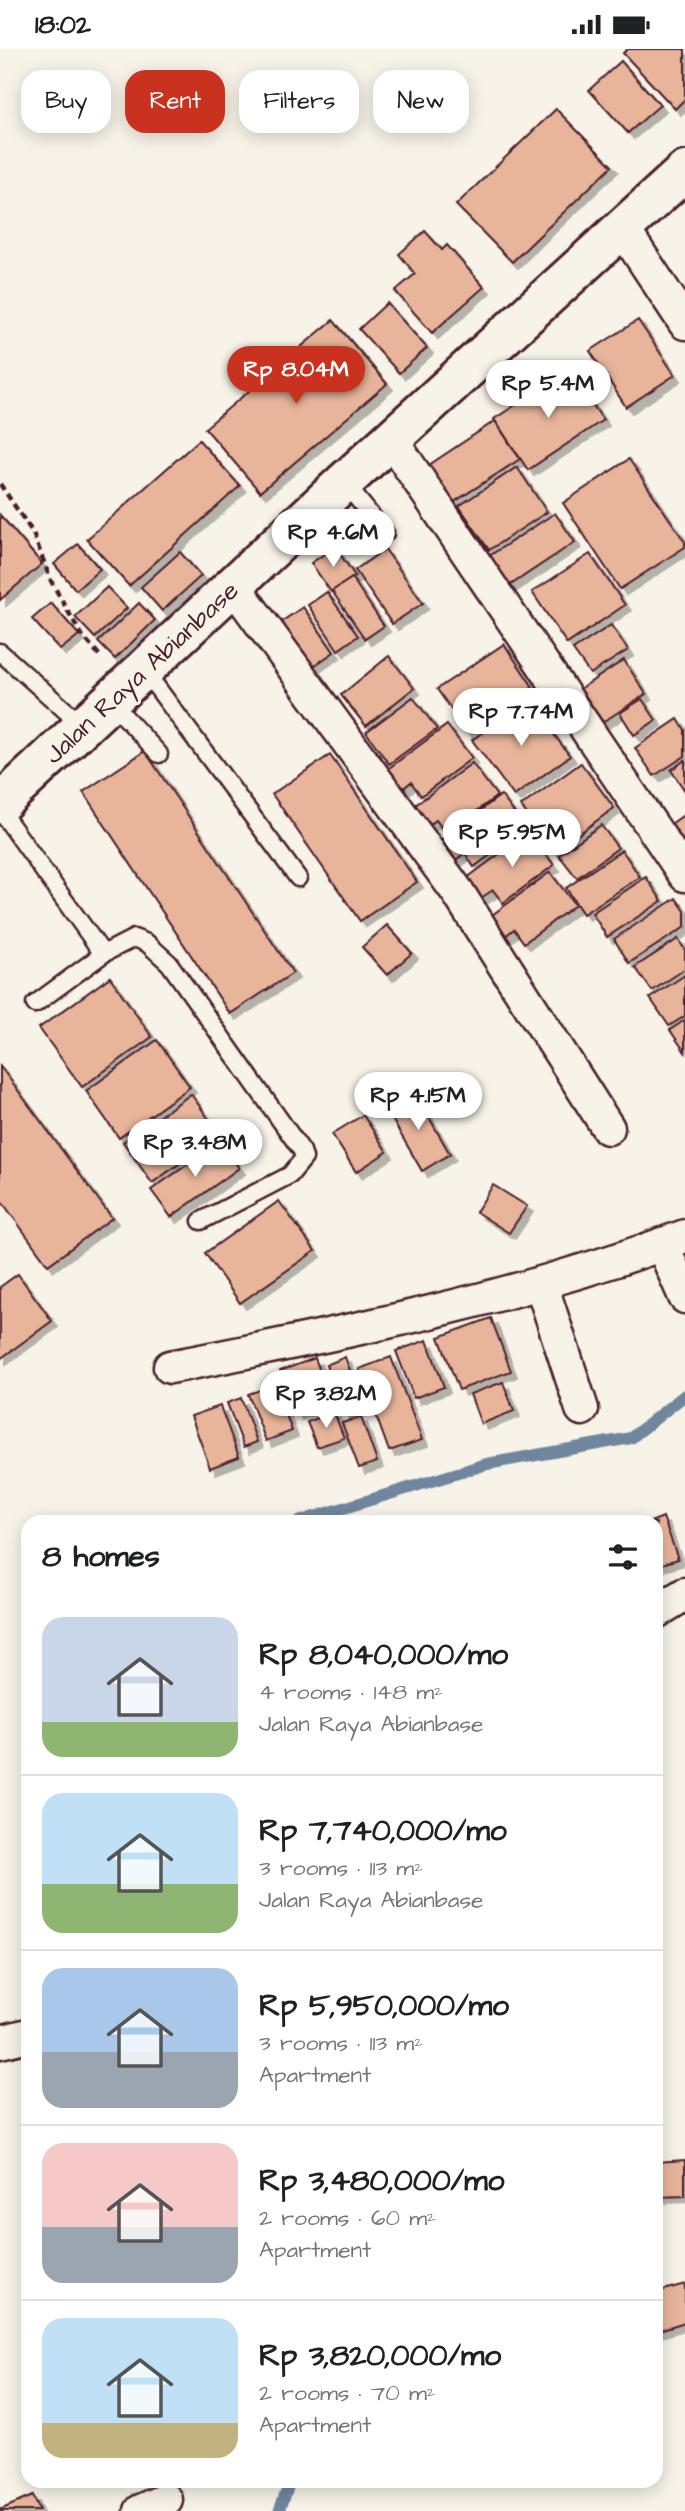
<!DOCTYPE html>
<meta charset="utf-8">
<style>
body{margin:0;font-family:"Architects Daughter",sans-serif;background:#f2f2f2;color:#202124;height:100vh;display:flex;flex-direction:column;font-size:26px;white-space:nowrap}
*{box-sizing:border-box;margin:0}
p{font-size:23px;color:#757577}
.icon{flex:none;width:38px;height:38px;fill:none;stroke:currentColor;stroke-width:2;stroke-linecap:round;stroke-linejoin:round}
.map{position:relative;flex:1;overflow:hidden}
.sheet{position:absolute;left:21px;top:1466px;width:642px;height:973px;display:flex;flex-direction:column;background:#fff;border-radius:21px;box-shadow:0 4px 18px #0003}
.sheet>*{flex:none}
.top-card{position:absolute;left:21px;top:21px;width:644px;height:63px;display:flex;gap:14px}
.price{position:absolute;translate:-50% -60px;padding:0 16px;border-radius:24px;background:#fff;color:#222;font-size:23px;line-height:46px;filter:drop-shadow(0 2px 4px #0008)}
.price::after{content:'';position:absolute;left:50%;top:42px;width:21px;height:16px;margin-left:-10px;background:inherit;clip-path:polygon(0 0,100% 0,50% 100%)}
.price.current{background:#c8321e;color:#fff}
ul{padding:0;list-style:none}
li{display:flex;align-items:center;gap:21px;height:175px;padding:0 21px}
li+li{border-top:2px solid #e0e0e0}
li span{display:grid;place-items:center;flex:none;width:196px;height:140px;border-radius:21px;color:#555}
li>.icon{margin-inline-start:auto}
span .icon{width:84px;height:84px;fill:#fffc;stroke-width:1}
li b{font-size:30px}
h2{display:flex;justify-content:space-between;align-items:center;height:84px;padding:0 21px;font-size:30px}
.chip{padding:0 24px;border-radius:21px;background:#fff;box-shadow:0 4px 18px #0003;font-size:24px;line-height:63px}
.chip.current{background:#c8321e;color:#fff}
.status{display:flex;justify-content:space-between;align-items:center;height:49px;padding:0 35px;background:#fff;direction:ltr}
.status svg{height:19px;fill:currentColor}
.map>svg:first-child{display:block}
</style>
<div class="status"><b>18:02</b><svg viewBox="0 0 49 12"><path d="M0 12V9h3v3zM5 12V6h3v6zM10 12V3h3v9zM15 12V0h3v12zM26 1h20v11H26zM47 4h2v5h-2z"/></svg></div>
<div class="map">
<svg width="685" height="2462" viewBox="0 0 685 2462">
<defs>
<filter id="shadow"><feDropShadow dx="6" dy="6" stdDeviation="0" flood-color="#0004"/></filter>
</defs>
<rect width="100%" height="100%" fill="#f7f3e8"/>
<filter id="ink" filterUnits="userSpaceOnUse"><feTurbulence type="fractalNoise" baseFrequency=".0143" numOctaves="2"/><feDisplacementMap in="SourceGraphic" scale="14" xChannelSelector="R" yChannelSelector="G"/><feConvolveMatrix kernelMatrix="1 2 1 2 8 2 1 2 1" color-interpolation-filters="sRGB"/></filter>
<g filter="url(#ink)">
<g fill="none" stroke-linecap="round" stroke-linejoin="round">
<g stroke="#70869e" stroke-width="12">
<path d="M295,1474L487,1415L631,1389L685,1346"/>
<path d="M279,2462L290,2432"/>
</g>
</g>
<g fill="#e8b59b" stroke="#4a1f2b" stroke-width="2" filter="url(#shadow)">
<path d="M628,0H685V50L675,60L623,4Z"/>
<path d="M621,12L660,56L628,84L589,41Z"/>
<path d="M556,60L612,117L512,213L456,156Z"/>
<path d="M425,182L442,201L447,196L484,238L432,284L395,242L415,225L399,205Z"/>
<path d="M387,254L427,299L399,324L359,280Z"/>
<path d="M333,271L387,335L260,443L205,379Z"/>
<path d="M638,271L675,326L626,358L590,302Z"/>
<path d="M569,321L603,371L528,421L494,370Z"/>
<path d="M495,372L520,410L451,455L426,418Z"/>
<path d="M199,391L240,437L129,537L87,490Z"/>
<path d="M629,410L685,493V498L620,540L563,454Z"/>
<path d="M517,418L547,463L489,501L459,457Z"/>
<path d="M555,464L575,493L506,539L486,509Z"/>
<path d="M0,466L42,515L0,551Z"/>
<path d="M78,495L100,520L76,541L54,515Z"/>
<path d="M335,498L355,527L331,543L311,514Z"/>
<path d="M385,500L423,554L392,575L355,521Z"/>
<path d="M180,503L201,527L162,562L141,538Z"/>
<path d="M590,505L625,556L567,595L532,543Z"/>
<path d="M352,529L384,577L365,590L332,542Z"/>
<path d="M107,538L127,559L95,589L75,568Z"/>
<path d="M327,543L358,587L338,601L308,556Z"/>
<path d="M51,554L79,586L60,601L32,570Z"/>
<path d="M139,554L155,571L115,610L98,593Z"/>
<path d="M303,558L334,603L312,618L281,573Z"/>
<path d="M611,576L628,601L590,625L573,601Z"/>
<path d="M504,595L533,638L467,683L437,640Z"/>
<path d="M389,607L414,639L366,677L341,646Z"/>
<path d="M624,611L646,645L603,673L580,640Z"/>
<path d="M413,648L437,680L389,715L366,683Z"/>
<path d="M642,650L656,671L634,686L620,664Z"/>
<path d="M528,651L570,707L514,747L472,691Z"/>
<path d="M678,670L685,681V707L654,727L635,699Z"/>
<path d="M447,676L472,709L421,747L411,733L400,742L385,722Z"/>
<path d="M145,702L293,924L230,965L83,743Z"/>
<path d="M330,706L417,833L360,872L272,745Z"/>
<path d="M685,711V742L671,721Z"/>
<path d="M472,714L497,747L446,785L436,771L424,780L410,760Z"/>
<path d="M581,714L614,759L554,803L521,757Z"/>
<path d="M501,746L526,780L474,818L465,804L453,813L438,793Z"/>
<path d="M685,765V795L671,775Z"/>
<path d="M601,776L618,799L577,829L559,806Z"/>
<path d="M529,783L554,816L503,854L493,841L481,849L467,829Z"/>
<path d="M622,801L640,828L583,865L566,839Z"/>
<path d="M550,823L575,856L524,894L514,880L503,889L488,869Z"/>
<path d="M646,828L662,852L607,888L592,864Z"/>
<path d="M676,849L685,862V878L629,914L614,890Z"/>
<path d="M387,876L412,904L387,926L362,898Z"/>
<path d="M678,890L685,901V920L652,942L635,918Z"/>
<path d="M685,926V967L669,977L650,949Z"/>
<path d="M110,928L152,988L82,1038L39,979Z"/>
<path d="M685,971V1003L670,981Z"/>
<path d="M157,991L190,1038L119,1089L86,1042Z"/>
<path d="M0,1017L112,1169L48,1216L0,1150Z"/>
<path d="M415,1044L450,1105L422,1122L386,1060Z"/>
<path d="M191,1045L220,1086L152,1134L123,1093Z"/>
<path d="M363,1066L387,1103L356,1123L332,1085Z"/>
<path d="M220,1093L239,1119L171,1168L151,1141Z"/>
<path d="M493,1136L527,1157L509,1184L476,1163Z"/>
<path d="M279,1152L315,1202L240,1254L205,1204Z"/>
<path d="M18,1225L52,1272L0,1310V1238Z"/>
<path d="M491,1269L511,1322L459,1341L439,1288Z"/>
<path d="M427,1291L444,1338L414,1349L396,1302Z"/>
<path d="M345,1308L363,1357L344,1364L326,1316Z"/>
<path d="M391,1308L422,1391L389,1402L359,1320Z"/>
<path d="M315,1309L331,1352L296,1365L280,1322Z"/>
<path d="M503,1333L514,1362L481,1375L470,1345Z"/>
<path d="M275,1336L292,1382L266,1392L248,1345Z"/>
<path d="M241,1349L257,1393L244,1398L227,1354Z"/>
<path d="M220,1357L239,1408L210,1419L191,1367Z"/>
<path d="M334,1363L344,1389L317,1398L307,1373Z"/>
<path d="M361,1368L377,1413L359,1419L342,1374Z"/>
<path d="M663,1468L678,1510L656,1517V1474H648Z"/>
<path d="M685,2111V2147L656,2148V2113Z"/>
<path d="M685,2235V2273L656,2282V2243Z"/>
<path d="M32,2447L39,2462H0V2461Z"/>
</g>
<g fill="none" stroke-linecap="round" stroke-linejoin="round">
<g stroke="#4a1f2b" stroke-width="21">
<g id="service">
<path d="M344,433L385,484"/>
<path d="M0,603L84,678"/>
<path d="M144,621L298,829"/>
<path d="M111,653L159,705"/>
<path d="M0,761L103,905L134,889L147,894L169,914L302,1102L304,1109L290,1126L201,1172"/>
<path d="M35,955L103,905"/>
</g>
</g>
<g stroke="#4a1f2b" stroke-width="37">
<g id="minor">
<path d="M623,180L685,274"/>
<path d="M391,390L685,826"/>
<path d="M234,537L457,842L608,1079"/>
<path d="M662,1195L685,1248"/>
<path d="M541,1235L582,1360"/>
<path d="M170,1318C345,1284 518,1249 685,1187"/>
<path d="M656,1563L685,1545"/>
<path d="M0,1993L28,1986"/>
<path d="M141,2462L166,2451"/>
</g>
</g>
<g stroke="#4a1f2b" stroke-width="44">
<path id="secondary" d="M0,755L344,433L685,122"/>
</g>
<g stroke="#4a1f2b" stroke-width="4.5" stroke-dasharray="7 5" stroke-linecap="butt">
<path d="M0,435L33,484L51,532L81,585L101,608"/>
<path d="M22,2025L28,2046"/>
</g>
<use href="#service" stroke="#f7f3e8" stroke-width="16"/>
<use href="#minor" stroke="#f7f3e8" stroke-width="32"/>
<use href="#secondary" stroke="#f7f3e8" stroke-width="38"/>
</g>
</g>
<g text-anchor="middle" stroke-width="6" stroke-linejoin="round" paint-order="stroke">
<g font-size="26" fill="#4a1f2b" stroke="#f7f3e8">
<text transform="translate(141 623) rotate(-43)" y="9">Jalan Raya Abianbase</text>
</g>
</g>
</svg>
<b class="price current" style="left:296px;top:357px">Rp 8.04M</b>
<b class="price" style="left:548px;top:371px">Rp 5.4M</b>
<b class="price" style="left:333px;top:520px">Rp 4.6M</b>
<b class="price" style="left:521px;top:699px">Rp 7.74M</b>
<b class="price" style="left:512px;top:820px">Rp 5.95M</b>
<b class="price" style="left:418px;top:1083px">Rp 4.15M</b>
<b class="price" style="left:195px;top:1130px">Rp 3.48M</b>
<b class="price" style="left:326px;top:1381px">Rp 3.82M</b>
<div class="top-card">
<a class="chip">Buy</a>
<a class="chip current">Rent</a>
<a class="chip">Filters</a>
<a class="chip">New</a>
</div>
<section class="sheet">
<h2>8 homes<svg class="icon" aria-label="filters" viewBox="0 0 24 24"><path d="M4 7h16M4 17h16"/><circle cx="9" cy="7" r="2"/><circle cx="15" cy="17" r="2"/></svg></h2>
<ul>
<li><span style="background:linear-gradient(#c9d6e8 75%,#8fb573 0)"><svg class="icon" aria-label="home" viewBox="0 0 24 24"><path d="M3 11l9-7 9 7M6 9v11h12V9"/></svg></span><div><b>Rp 8,040,000/mo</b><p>4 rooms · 148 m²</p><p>Jalan Raya Abianbase</p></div></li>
<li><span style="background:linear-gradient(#bfe0f5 65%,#8fb573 0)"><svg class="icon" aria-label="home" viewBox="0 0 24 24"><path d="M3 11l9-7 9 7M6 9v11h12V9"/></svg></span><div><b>Rp 7,740,000/mo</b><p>3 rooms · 113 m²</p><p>Jalan Raya Abianbase</p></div></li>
<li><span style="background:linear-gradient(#a9c7e8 60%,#9aa5b1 0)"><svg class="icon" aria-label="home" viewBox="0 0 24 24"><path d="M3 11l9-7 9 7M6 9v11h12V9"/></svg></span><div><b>Rp 5,950,000/mo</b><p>3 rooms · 113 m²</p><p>Apartment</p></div></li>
<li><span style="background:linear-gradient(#f6c9c9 60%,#9aa5b1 0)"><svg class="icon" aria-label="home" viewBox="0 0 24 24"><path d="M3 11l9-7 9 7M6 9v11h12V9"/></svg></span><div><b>Rp 3,480,000/mo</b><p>2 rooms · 60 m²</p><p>Apartment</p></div></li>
<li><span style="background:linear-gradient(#bfe0f5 75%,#c2b280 0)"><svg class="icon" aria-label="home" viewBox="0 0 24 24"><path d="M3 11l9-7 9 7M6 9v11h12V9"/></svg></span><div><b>Rp 3,820,000/mo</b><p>2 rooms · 70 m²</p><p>Apartment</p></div></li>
</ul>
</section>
</div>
